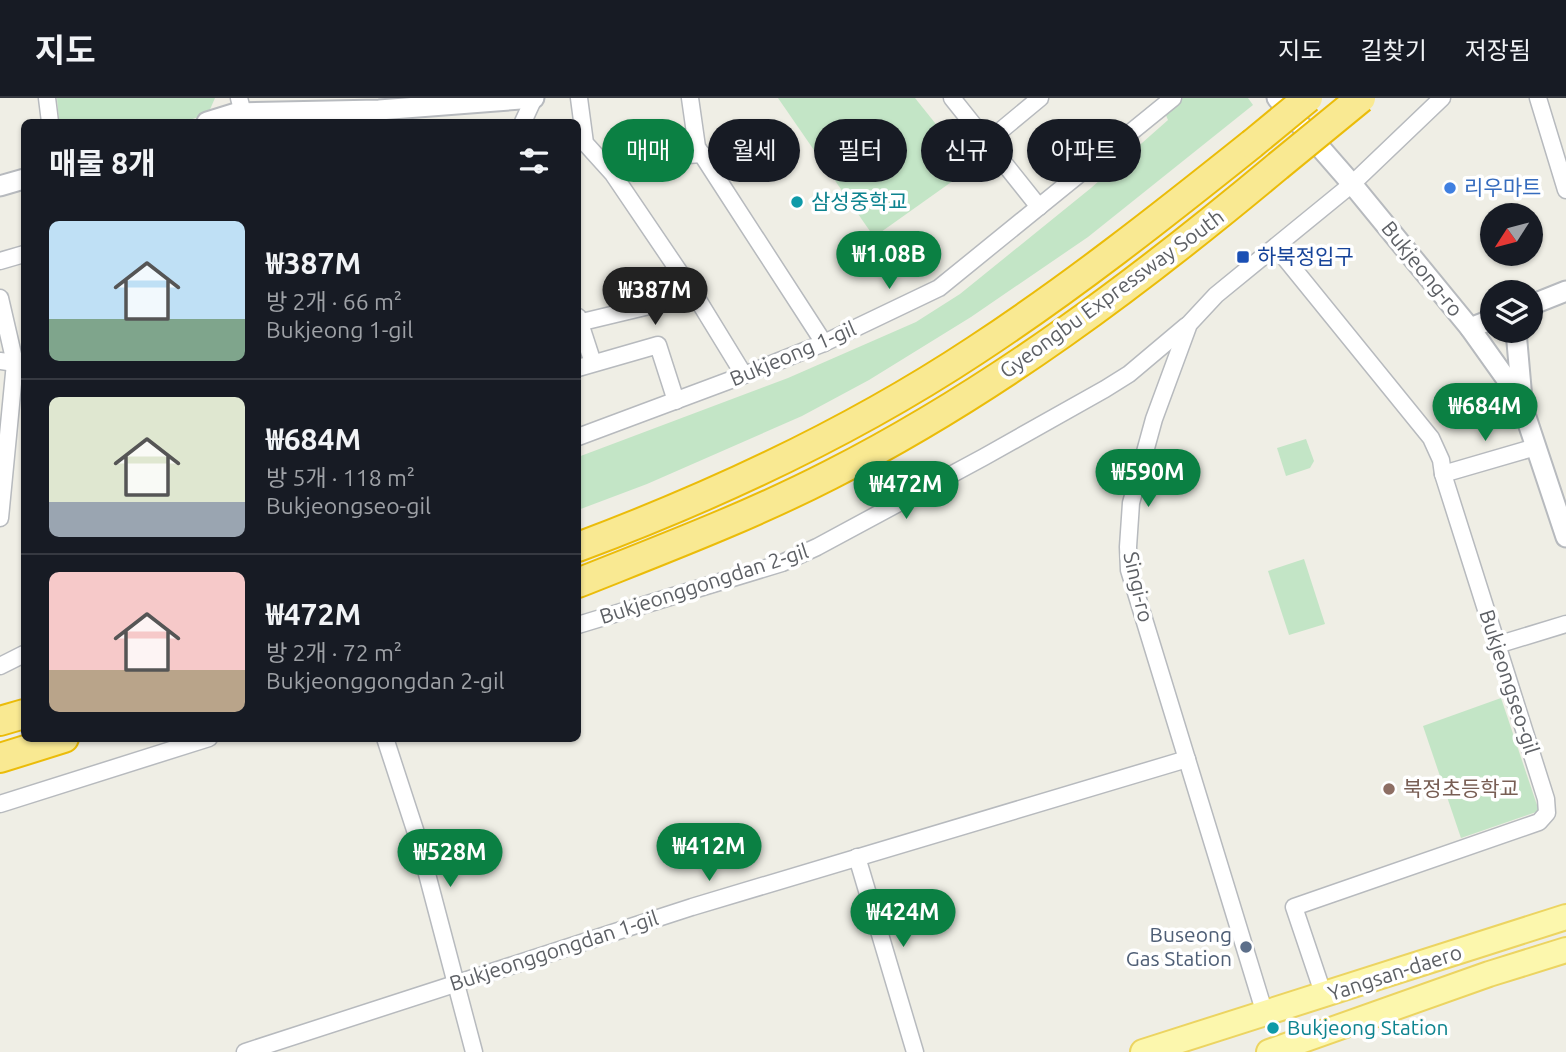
<!DOCTYPE html>
<html lang="ko">
<meta charset="utf-8">
<style>
body{margin:0;font-family:Ubuntu,"Noto Sans KR",sans-serif;background:#20242c;color:#f1f3f6;height:100vh;display:flex;flex-direction:column;font-size:26px;white-space:nowrap}
*{box-sizing:border-box;margin:0}
p{font-size:23px;color:#9ea1a6}
.icon{flex:none;width:38px;height:38px;fill:none;stroke:currentColor;stroke-width:2;stroke-linecap:round;stroke-linejoin:round}
.map{position:relative;flex:1;overflow:hidden}
.panel{position:absolute;left:21px;top:21px;width:560px;height:623px;display:flex;flex-direction:column;background:#171b24;border-radius:10px;box-shadow:0 2px 5px #0004}
.panel>*{flex:none}
.top-card{position:absolute;left:602px;top:21px;width:665px;height:63px;display:flex;gap:14px}
.needle{width:46px;rotate:234deg}
.fabs{position:absolute;left:1480px;top:105px;display:grid;gap:14px}
.fabs a{display:grid;place-items:center;width:63px;height:63px;border-radius:50%;background:#171b24;box-shadow:0 2px 5px #0004;font-size:35px}
.price{position:absolute;translate:-50% -60px;padding:0 16px;border-radius:24px;background:#0b8043;color:#fff;font-size:23px;line-height:46px;filter:drop-shadow(0 2px 4px #0008)}
.price::after{content:'';position:absolute;left:50%;top:42px;width:21px;height:16px;margin-left:-10px;background:inherit;clip-path:polygon(0 0,100% 0,50% 100%)}
.price.selected{background:#222;color:#fff}
ul{padding:0;list-style:none}
li{display:flex;align-items:center;gap:21px;height:175px;padding:0 28px}
li+li{border-top:2px solid #363941}
li span{display:grid;place-items:center;flex:none;width:196px;height:140px;border-radius:10px;color:#555}
li>.icon{margin-inline-start:auto}
span .icon{width:84px;height:84px;fill:#fffc;stroke-width:1}
li b{font-size:30px}
h2{display:flex;justify-content:space-between;align-items:center;height:84px;padding:0 28px;font-size:30px}
.tag{padding:0 24px;border-radius:32px;background:#171b24;box-shadow:0 2px 5px #0004;font-size:24px;line-height:63px}
.tag.selected{background:#0b8043;color:#fff}
header{display:flex;align-items:center;gap:42px;box-sizing:border-box;height:98px;padding:0 35px;background:#171b24;border-bottom:2px solid #363941}
header strong{font-size:33px}
nav{display:flex;gap:38px;margin-inline-start:auto;font-size:24px}
.map>svg:first-child{display:block}
</style>
<header>
<strong>지도</strong>
<nav><a>지도</a><a>길찾기</a><a>저장됨</a></nav>
</header>
<div class="map">
<svg width="1566" height="954" viewBox="0 0 1566 954">
<rect width="100%" height="100%" fill="#efeee5"/>
<g fill="#c3e5c6">
<path d="M57,0H215L208,16L183,24H59Z"/>
<path d="M778,0H915L971,70L874,139Z"/>
<path d="M1183,0H1248L1253,7L1088,139L971,219L869,282L802,318L647,386L578,412V359L788,280L916,224L960,196L1091,90L1168,22L1165,15Z"/>
<path d="M1306,341L1314,363L1310,370L1286,378L1277,350Z"/>
<path d="M1304,461L1325,526L1289,537L1268,473Z"/>
<path d="M1501,600L1539,713L1461,740L1423,628Z"/>
</g>
<g fill="none" stroke-linecap="round" stroke-linejoin="round">
<g stroke="#b7babe" stroke-width="19">
<g id="minor">
<path d="M47,0L50,24"/>
<path d="M239,0L243,15V24"/>
<path d="M579,0L585,45L613,76L695,197L744,277"/>
<path d="M690,0L697,49L824,245"/>
<path d="M952,0L1039,109"/>
<path d="M1538,0L1566,92"/>
<path d="M523,24L534,0"/>
<path d="M987,44L1040,0"/>
<path d="M602,63L702,56"/>
<path d="M1276,149L1431,340L1441,362L1443,376L1546,701L1547,715L1539,724L1294,809L1324,898"/>
<path d="M0,163L24,156"/>
<path d="M0,200L15,265L0,263"/>
<path d="M578,219L593,265"/>
<path d="M578,225L695,197"/>
<path d="M578,270L658,247L676,303"/>
<path d="M578,339L744,277L824,245L939,190L1173,0"/>
<path d="M1443,376L1536,349"/>
<path d="M0,420L15,265L24,266"/>
<path d="M578,527L782,465L817,449L984,359L1105,291L1129,276L1186,228"/>
<path d="M1497,547L1566,526"/>
<path d="M0,568L24,556"/>
<path d="M385,640L417,738L474,954"/>
<path d="M0,706L209,640"/>
<path d="M857,759L915,954"/>
<path d="M1265,916L1129,472L1128,449L1131,405L1154,321L1189,226L1216,197L1352,86L1442,0"/>
<path d="M245,954L692,809L1187,661"/>
</g>
</g>
<g stroke="#b7babe" stroke-width="23">
<g id="tertiary">
<path d="M1277,0L1352,86L1470,230L1512,289L1523,310L1566,439"/>
<path d="M207,24L236,15L379,12L534,0"/>
<path d="M0,88L24,81"/>
<path d="M1531,207L1566,193"/>
<path d="M1470,230L1493,221"/>
<path d="M1516,233L1522,301"/>
</g>
</g>
<g stroke="#ecd461" stroke-width="28">
<g id="primary">
<path d="M1143,954L1566,819"/>
<path d="M1269,954L1489,876L1566,852"/>
</g>
</g>
<g stroke="#ebbc09" stroke-width="32">
<g id="motorway">
<path d="M578,449C717,397 852,334 976,252C1072,189 1162,118 1252,46"/>
<path d="M578,485C663,451 748,419 830,377C993,294 1138,185 1278,68"/>
<path d="M0,623L24,616"/>
<path d="M0,660L64,640"/>
</g>
</g>
<use href="#minor" stroke="#fff" stroke-width="16"/>
<use href="#tertiary" stroke="#fff" stroke-width="19"/>
<use href="#primary" stroke="#fcf7ad" stroke-width="24"/>
<use href="#motorway" stroke="#f9e992" stroke-width="28"/>
<g stroke="#ebbc09" stroke-width="32" stroke-linecap="butt">
<g id="motorway-bridge">
<path d="M1252,46L1308,0"/>
<path d="M1278,68L1361,0"/>
</g>
</g>
<use href="#motorway-bridge" stroke="#f9e992" stroke-width="28"/>
</g>
<circle fill="#3f7fe0" stroke="#fff" stroke-width="2.5" cx="1450" cy="90" r="7"/>
<g fill="#0f9aa8" stroke="#fff" stroke-width="2.5">
<circle cx="797" cy="104" r="7"/>
<circle cx="1273" cy="930" r="7"/>
</g>
<rect fill="#1a4fb4" stroke="#fff" stroke-width="2.5" x="1236" y="152" width="14" height="14" rx="3.5"/>
<circle fill="#8d6e63" stroke="#fff" stroke-width="2.5" cx="1389" cy="691" r="7"/>
<circle fill="#5c6f8a" stroke="#fff" stroke-width="2.5" cx="1246" cy="849" r="7"/>
<g text-anchor="middle" stroke-width="7" stroke-linejoin="round" paint-order="stroke">
<g font-size="21" fill="#366cbe" stroke="#fff" text-anchor="start">
<text x="1464" y="97">리우마트</text>
</g>
<g font-size="21" fill="#0d838f" stroke="#fff" text-anchor="start">
<text x="811" y="111">삼성중학교</text>
<text x="1287" y="937">Bukjeong Station</text>
</g>
<g font-size="21" fill="#164399" stroke="#fff" text-anchor="start">
<text x="1257" y="166">하북정입구</text>
</g>
<g font-size="21" fill="#5d6065" stroke="#fff">
<text transform="translate(1422 171) rotate(51)" y="7">Bukjeong-ro</text>
<text transform="translate(1112 196) rotate(-36)" y="7">Gyeongbu Expressway South</text>
<text transform="translate(793 256) rotate(-23)" y="7">Bukjeong 1-gil</text>
<text transform="translate(704 486) rotate(-18)" y="7">Bukjeonggongdan 2-gil</text>
<text transform="translate(1138 489) rotate(77)" y="7">Singi-ro</text>
<text transform="translate(1509 584) rotate(72)" y="7">Bukjeongseo-gil</text>
<text transform="translate(554 853) rotate(-18)" y="7">Bukjeonggongdan 1-gil</text>
<text transform="translate(1395 875) rotate(-18)" y="7">Yangsan-daero</text>
</g>
<g font-size="21" fill="#785e54" stroke="#fff" text-anchor="start">
<text x="1403" y="698">북정초등학교</text>
</g>
<g font-size="21" fill="#4e5e75" stroke="#fff" text-anchor="end">
<text x="1232" y="844">Buseong<tspan x="1232" dy="24">Gas Station</tspan></text>
</g>
</g>
</svg>
<div class="fabs">
<a><svg class="needle" viewBox="-14 -14 28 28"><path d="M0-13l5 13h-10z" fill="#e53935"/><path d="M0 13l5-13h-10z" fill="#9ea1a6"/></svg></a>
<a><svg class="icon" aria-label="layers" viewBox="0 0 24 24"><path d="M12 4l9 5-9 5-9-5zM3 14l9 5 9-5"/></svg></a>
</div>
<b class="price" style="left:889px;top:193px">₩1.08B</b>
<b class="price selected" style="left:655px;top:229px">₩387M</b>
<b class="price" style="left:1485px;top:345px">₩684M</b>
<b class="price" style="left:1148px;top:411px">₩590M</b>
<b class="price" style="left:906px;top:423px">₩472M</b>
<b class="price" style="left:709px;top:785px">₩412M</b>
<b class="price" style="left:450px;top:791px">₩528M</b>
<b class="price" style="left:903px;top:851px">₩424M</b>
<div class="top-card">
<a class="tag selected">매매</a>
<a class="tag">월세</a>
<a class="tag">필터</a>
<a class="tag">신규</a>
<a class="tag">아파트</a>
</div>
<section class="panel">
<h2>매물 8개<svg class="icon" aria-label="filters" viewBox="0 0 24 24"><path d="M4 7h16M4 17h16"/><circle cx="9" cy="7" r="2"/><circle cx="15" cy="17" r="2"/></svg></h2>
<ul>
<li><span style="background:linear-gradient(#bfe0f5 70%,#7fa58c 0)"><svg class="icon" aria-label="home" viewBox="0 0 24 24"><path d="M3 11l9-7 9 7M6 9v11h12V9"/></svg></span><div><b>₩387M</b><p>방 2개 · 66 m²</p><p>Bukjeong 1-gil</p></div></li>
<li><span style="background:linear-gradient(#dfe7d0 75%,#9aa5b1 0)"><svg class="icon" aria-label="home" viewBox="0 0 24 24"><path d="M3 11l9-7 9 7M6 9v11h12V9"/></svg></span><div><b>₩684M</b><p>방 5개 · 118 m²</p><p>Bukjeongseo-gil</p></div></li>
<li><span style="background:linear-gradient(#f6c9c9 70%,#b9a48a 0)"><svg class="icon" aria-label="home" viewBox="0 0 24 24"><path d="M3 11l9-7 9 7M6 9v11h12V9"/></svg></span><div><b>₩472M</b><p>방 2개 · 72 m²</p><p>Bukjeonggongdan 2-gil</p></div></li>
</ul>
</section>
</div>
